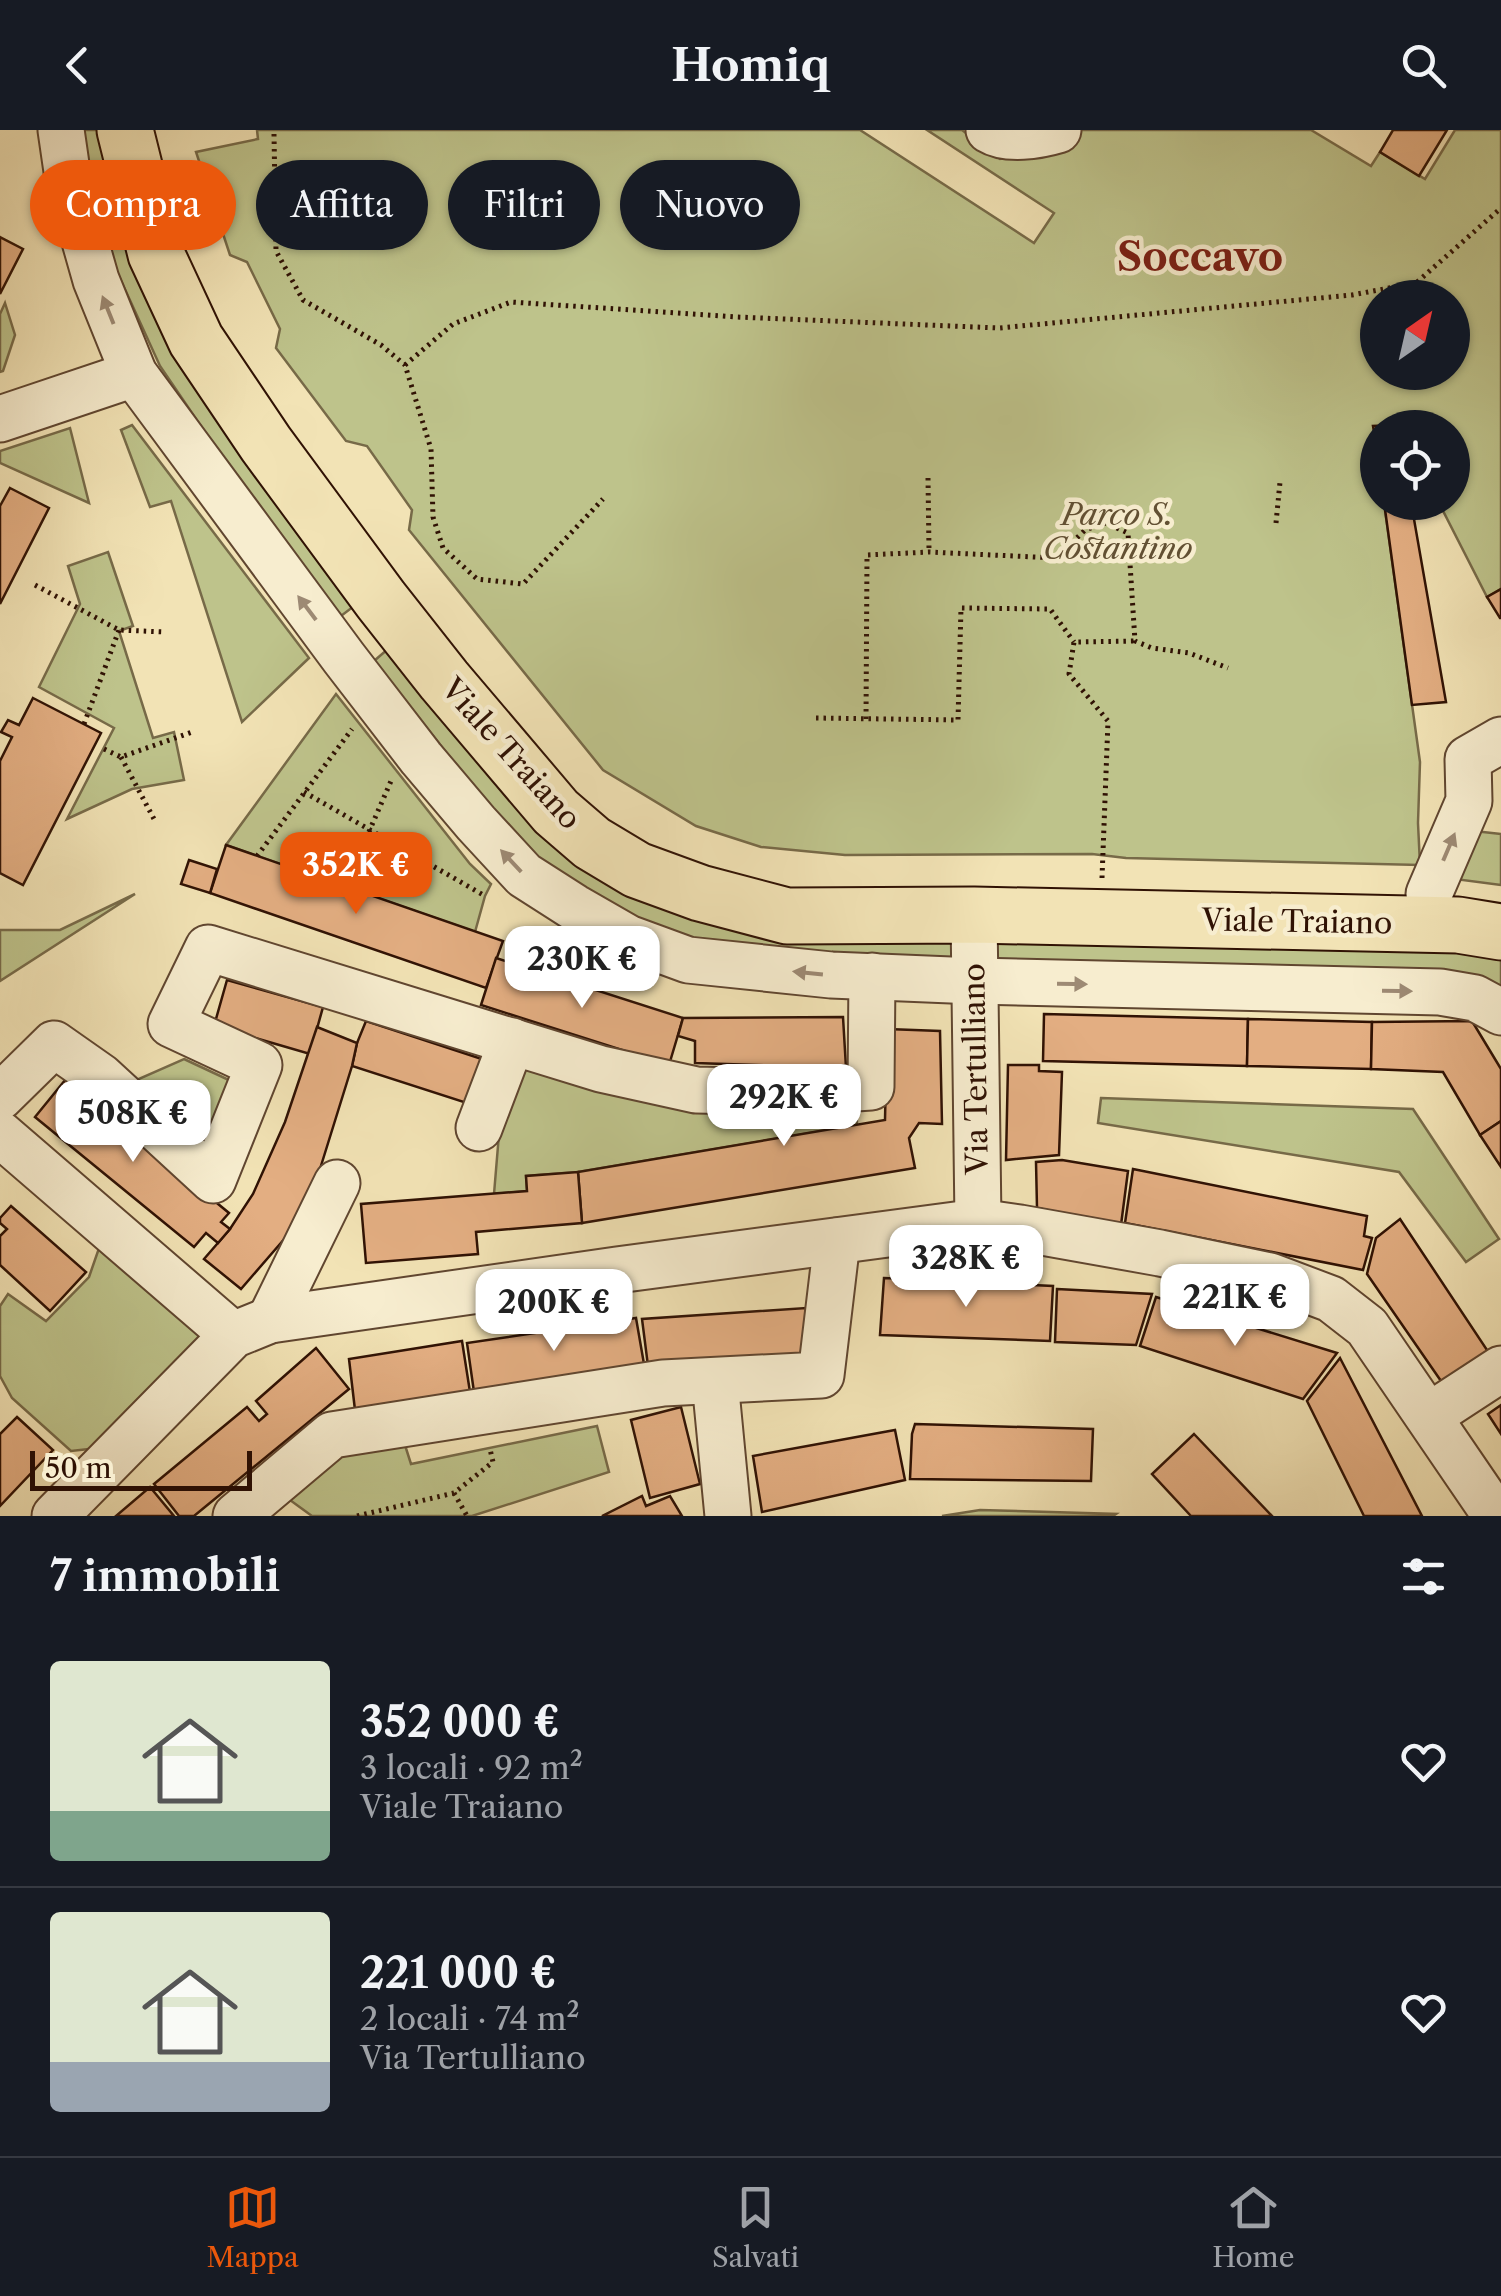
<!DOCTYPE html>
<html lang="it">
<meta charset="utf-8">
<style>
body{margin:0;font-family:"Libre Caslon Text",serif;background:#242831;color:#f1f3f6;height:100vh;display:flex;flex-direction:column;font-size:38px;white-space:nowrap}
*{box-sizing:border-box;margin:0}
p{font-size:32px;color:#9ea1a6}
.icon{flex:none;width:55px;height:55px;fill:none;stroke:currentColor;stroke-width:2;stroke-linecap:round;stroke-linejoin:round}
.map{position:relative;height:1386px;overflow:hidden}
.details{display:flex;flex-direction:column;background:#171b24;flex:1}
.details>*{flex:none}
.banner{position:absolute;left:30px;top:30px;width:1000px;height:90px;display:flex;gap:20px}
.needle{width:65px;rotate:34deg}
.fabs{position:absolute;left:1360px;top:150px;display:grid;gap:20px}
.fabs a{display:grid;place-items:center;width:110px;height:110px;border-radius:50%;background:#171b24;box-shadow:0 2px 8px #0004;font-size:50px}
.scale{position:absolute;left:30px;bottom:25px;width:222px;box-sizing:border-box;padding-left:10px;border:5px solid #301204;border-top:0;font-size:28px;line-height:35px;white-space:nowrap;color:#301204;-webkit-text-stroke:8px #f7edcf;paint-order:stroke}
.price{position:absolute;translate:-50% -85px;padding:0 22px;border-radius:20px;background:#fff;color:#222;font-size:32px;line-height:65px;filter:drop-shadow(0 2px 5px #0008)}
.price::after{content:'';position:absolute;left:50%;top:60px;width:30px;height:22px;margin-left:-15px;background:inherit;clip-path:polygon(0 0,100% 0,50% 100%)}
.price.current{background:#ea580c;color:#fff}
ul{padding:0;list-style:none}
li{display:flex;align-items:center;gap:30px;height:250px;padding:0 50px}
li+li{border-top:2px solid #363941}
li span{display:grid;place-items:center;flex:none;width:280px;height:200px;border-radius:10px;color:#555}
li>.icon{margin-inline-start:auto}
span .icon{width:120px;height:120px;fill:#fffc;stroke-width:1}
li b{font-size:42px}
h2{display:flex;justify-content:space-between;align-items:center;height:120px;padding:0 50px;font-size:42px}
.tag{padding:0 35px;border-radius:45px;background:#171b24;box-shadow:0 2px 8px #0004;font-size:35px;line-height:90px}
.tag.current{background:#ea580c;color:#fff}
header{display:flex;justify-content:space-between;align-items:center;height:130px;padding:0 50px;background:#171b24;font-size:45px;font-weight:800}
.dock{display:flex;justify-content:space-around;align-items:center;height:140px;border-top:2px solid #363941;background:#171b24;font-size:28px;color:#9ea1a6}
.dock a{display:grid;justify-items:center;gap:5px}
.dock .current{color:#ea580c}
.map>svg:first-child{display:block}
</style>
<header><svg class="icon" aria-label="back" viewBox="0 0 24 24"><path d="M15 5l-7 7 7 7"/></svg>Homiq<svg class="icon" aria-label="search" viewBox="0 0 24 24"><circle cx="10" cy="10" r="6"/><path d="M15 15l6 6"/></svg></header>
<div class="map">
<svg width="1501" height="1386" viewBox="0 0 1501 1386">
<rect width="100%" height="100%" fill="#f2e3b5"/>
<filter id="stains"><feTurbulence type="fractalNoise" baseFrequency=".002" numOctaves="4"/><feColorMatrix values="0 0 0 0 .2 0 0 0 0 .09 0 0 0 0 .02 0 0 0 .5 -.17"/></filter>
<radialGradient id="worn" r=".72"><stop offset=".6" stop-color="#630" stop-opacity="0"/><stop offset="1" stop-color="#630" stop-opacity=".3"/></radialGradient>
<g fill="#bec38b" stroke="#776a48" stroke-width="2.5" fill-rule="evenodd">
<path d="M78,0H111L362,470L337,489L286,421L160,236L102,109Z"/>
<path d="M257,0H860L1034,113L1054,83L927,0H962L1000,29L1060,16L1079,0H1311L1371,36L1380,22L1425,49L1455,0H1501V459L1487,467L1439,373L1452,372V298L1408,297L1406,294L1374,297L1378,325V372L1384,373L1420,632L1418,693L1420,735L1126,728L1092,724L845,725L761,717L696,696L603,640L409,400L412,380L367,316L346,311L276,218L280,199L247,132L230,125L196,22L258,9ZM1378,168H1452V242H1378Z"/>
<path d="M5,173L15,205L3,241L0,242V184Z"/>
<path d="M132,295L309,528L242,592L171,371L150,377L121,300Z"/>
<path d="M70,298L89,373L0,333V321Z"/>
<path d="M108,422L133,496L119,501L153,608L174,602L184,650L132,659L67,689L114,598L39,557L80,474L68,436Z"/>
<path d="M396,512L558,710L953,799L951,838L695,818L596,773L538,731L468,650L374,531Z"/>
<path d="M336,564L470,734L491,754L485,766L475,802L226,715Z"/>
<path d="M1447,698L1501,704V755L1447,748Z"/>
<path d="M135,764L0,851V800H60Z"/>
<path d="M995,807L1501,818V859L995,838Z"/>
<path d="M184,929L231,951L206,1015L134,951Z"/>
<path d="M518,935L856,968L857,995L578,1042L526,1046L527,1061L494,1064L500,992Z"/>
<path d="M1101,968L1413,979L1499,1109L1466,1132L1399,1042L1098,993Z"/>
<path d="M105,1101L210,1193L188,1246L98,1318L71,1321L12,1268L0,1246V1176L8,1164L46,1191L89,1147Z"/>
<path d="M597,1296L609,1342L472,1386H312L283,1365L326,1326L404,1312L411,1334Z"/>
<path d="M980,1380L1116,1384L1113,1386H942Z"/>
</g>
<g fill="#e3ae82" stroke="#301204" stroke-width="2.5">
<path d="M1393,0H1447L1419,46L1380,22Z"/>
<path d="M0,107L23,119L0,164Z"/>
<path d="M1397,295L1398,298H1378V325L1373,296Z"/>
<path d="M10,358L49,378L0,474V376Z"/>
<path d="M1384,372H1411L1446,572L1412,575Z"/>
<path d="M1501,459V488H1500L1487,467Z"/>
<path d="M33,568L101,603L23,755L0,743V631L12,607L1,602L8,590L19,595Z"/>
<path d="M226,715L503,811L486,858L210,763Z"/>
<path d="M189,730L217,739L210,763L181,754Z"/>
<path d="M496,828L683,888L669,935L481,875Z"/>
<path d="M227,850L323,877L310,924L214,896Z"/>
<path d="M1044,884L1248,889L1247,936L1043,931Z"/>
<path d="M843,887L846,938L695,933V911L678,906L683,888Z"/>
<path d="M1248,889L1372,892L1371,939L1247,936Z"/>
<path d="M366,891L491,932L476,976L352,936L357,913Z"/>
<path d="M1472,891L1501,939V991L1480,1005L1443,942L1371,939L1372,892Z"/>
<path d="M317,897L357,913L352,936L306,1084L241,1159L204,1129L230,1099L253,1064L285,992Z"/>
<path d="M887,899L940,901L942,994L919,993L909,1008L915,1038L582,1093L578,1042L885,990Z"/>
<path d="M1008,935H1039V941L1062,942L1059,1025L1006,1030Z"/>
<path d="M66,949L229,1083L221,1092L230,1099L218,1113L206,1103L194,1117L35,987Z"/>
<path d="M1501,991V1037L1480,1005Z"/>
<path d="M1062,1030L1128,1041L1121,1095L1037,1078L1036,1032Z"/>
<path d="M1133,1039L1367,1086L1364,1106L1372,1108L1363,1140L1125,1093Z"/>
<path d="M578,1042L582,1093L476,1102L478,1124L366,1133L361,1074L527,1061L526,1046Z"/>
<path d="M11,1076L86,1142L50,1181L0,1135V1106L7,1099L0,1093V1088Z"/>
<path d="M1400,1089L1497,1235L1450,1264L1367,1144L1376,1108Z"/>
<path d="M884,1148L1053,1156L1050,1211L880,1205Z"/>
<path d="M1057,1159L1152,1164L1136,1215L1055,1212Z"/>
<path d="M1156,1167L1337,1223L1303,1269L1140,1216Z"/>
<path d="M806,1178L808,1227L648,1236L642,1189Z"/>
<path d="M636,1188L644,1234L474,1262L467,1213Z"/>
<path d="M462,1211L470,1262L355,1280L349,1229Z"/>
<path d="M316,1218L349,1259L194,1386H179L154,1354L247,1277L259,1291L267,1284L256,1271Z"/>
<path d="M1340,1228L1422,1386H1364L1307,1271Z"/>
<path d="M1501,1275V1304L1488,1284Z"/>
<path d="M681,1277L700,1354L650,1368L631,1290Z"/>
<path d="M17,1287L53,1320L0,1376V1304Z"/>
<path d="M915,1294L1093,1299L1091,1351L910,1349L912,1304Z"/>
<path d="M895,1300L905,1350L762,1382L753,1326Z"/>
<path d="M1194,1304L1272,1386H1191L1152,1344Z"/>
<path d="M150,1357L174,1386H116Z"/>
<path d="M642,1366L646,1376L670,1366L682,1386H602Z"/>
</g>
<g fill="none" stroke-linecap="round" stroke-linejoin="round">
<g stroke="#604630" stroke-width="49">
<g id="minor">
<path d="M61,0L69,55L96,150L134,244L344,528L421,628L476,693L524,745L574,777L628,808L688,830L831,845L975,851L1440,862L1475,868L1501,882"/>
<path d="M989,0C1007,11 1038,6 1058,0"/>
<path d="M0,289L134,244"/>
<path d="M1429,764L1469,671L1468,629L1501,610"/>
<path d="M974,785L978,1092"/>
<path d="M0,967L54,914L101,947L213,1050L259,935L171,894L208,818L601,939L696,960L794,962L871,957L872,846"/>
<path d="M479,998L512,911"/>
<path d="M0,1004L233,1205"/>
<path d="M270,1190L337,1053"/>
<path d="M715,1251L728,1386"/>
<path d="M1429,1286L1501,1239"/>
<path d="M55,1386L233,1205L270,1190L617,1140L978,1092L1020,1098L1160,1123L1270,1146L1331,1169L1367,1197L1496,1386"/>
<path d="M236,1386L332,1305L663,1253L821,1245L837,1111"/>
</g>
</g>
<g stroke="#301204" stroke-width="59">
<path id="major" d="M125,0L156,124L196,210L266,314L381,470L444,550L556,682L592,713L637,740L700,763L787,786L974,785L1458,795L1501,802"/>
</g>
<g stroke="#301204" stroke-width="5" stroke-dasharray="2.5 5" stroke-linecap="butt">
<path d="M274,4L276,121L303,170L381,215L405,235L431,319L433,387L443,418L477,449L523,454L603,369"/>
<path d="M405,235L453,194L511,172L737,187L999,198L1352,165L1416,153L1501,78"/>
<path d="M928,348L929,420"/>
<path d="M1276,393L1280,352"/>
<path d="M35,455L119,500L165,502"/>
<path d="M816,588L958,590L961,478L1050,479L1074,512"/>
<path d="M866,589L867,425L929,422L1056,428L1085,400L1106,393L1128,403L1135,511L1152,518L1189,523L1228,538"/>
<path d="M84,594L119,500"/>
<path d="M104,619L121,627L195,601"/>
<path d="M121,627L154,689"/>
<path d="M304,662L485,766"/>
<path d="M257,726L352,599"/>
<path d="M1102,748L1108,591L1069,544L1074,512L1135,511"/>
<path d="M345,757L391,651"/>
<path d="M454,1363L467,1386"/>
<path d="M357,1386L454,1363L493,1332L490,1319"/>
</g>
<use href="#minor" stroke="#f7edcf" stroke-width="45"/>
<use href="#major" stroke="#f2e3b5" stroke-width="55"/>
</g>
<defs><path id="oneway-solid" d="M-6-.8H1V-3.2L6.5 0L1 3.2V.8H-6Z" transform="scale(2.5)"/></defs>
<g fill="#9d8a74">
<use href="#oneway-solid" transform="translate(108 180) rotate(-112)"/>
<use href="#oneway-solid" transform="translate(307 478) rotate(-127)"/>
<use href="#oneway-solid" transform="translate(1449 717) rotate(-67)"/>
<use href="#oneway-solid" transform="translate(511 731) rotate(-133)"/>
<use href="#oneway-solid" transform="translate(808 843) rotate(-174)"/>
<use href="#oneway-solid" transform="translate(1072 854) rotate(1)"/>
<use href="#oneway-solid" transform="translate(1397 861) rotate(1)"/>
</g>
<g text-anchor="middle" stroke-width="9" stroke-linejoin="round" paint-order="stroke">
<g font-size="30" font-style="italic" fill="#625033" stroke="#f7edcf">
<text x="1118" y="395">Parco S.<tspan x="1118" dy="34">Costantino</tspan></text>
</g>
<g font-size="30" fill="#301204" stroke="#f7edcf">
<text transform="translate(511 624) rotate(48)" y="10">Viale Traiano</text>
<text transform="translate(1297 792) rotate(1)" y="10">Viale Traiano</text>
<text transform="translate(976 939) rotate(-91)" y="10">Via Tertulliano</text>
</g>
<g font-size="40" font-weight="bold" fill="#7a1f14" stroke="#f7edcf">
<text x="1200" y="141">Soccavo</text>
</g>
</g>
<rect width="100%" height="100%" filter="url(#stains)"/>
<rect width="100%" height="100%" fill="url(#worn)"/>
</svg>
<div class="fabs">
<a><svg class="needle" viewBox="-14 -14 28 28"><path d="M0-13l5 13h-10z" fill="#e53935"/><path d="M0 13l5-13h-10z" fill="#9ea1a6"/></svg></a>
<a><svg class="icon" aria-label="locate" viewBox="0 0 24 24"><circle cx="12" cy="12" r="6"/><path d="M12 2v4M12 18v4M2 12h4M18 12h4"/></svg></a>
</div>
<div class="scale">50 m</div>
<b class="price current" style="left:356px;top:787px">352K €</b>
<b class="price" style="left:582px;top:881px">230K €</b>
<b class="price" style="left:784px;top:1019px">292K €</b>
<b class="price" style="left:133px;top:1035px">508K €</b>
<b class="price" style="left:966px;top:1180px">328K €</b>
<b class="price" style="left:1235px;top:1219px">221K €</b>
<b class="price" style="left:554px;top:1224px">200K €</b>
<div class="banner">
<a class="tag current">Compra</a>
<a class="tag">Affitta</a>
<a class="tag">Filtri</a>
<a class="tag">Nuovo</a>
</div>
</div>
<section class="details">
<h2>7 immobili<svg class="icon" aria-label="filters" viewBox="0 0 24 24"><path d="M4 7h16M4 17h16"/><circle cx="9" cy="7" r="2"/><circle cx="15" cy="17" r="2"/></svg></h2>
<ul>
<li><span style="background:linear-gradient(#dfe7d0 75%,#7fa58c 0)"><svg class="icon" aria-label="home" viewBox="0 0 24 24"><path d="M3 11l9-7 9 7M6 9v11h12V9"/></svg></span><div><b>352 000 €</b><p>3 locali · 92 m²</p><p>Viale Traiano</p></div><svg class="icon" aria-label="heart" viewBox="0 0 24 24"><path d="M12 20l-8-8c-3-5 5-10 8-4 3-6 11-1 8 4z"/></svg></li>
<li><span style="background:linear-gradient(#dfe7d0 75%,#9aa5b1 0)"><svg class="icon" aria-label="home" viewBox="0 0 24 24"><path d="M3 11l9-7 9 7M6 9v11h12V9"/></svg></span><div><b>221 000 €</b><p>2 locali · 74 m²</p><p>Via Tertulliano</p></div><svg class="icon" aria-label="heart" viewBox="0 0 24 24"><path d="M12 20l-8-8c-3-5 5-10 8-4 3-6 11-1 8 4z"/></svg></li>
</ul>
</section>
<nav class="dock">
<a class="current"><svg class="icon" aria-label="map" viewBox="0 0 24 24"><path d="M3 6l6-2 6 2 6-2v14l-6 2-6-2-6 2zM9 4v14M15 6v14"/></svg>Mappa</a>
<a><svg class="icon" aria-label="saved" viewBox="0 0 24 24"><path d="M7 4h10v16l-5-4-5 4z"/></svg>Salvati</a>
<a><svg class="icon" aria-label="home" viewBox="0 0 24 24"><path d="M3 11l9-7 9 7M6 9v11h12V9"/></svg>Home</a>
</nav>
